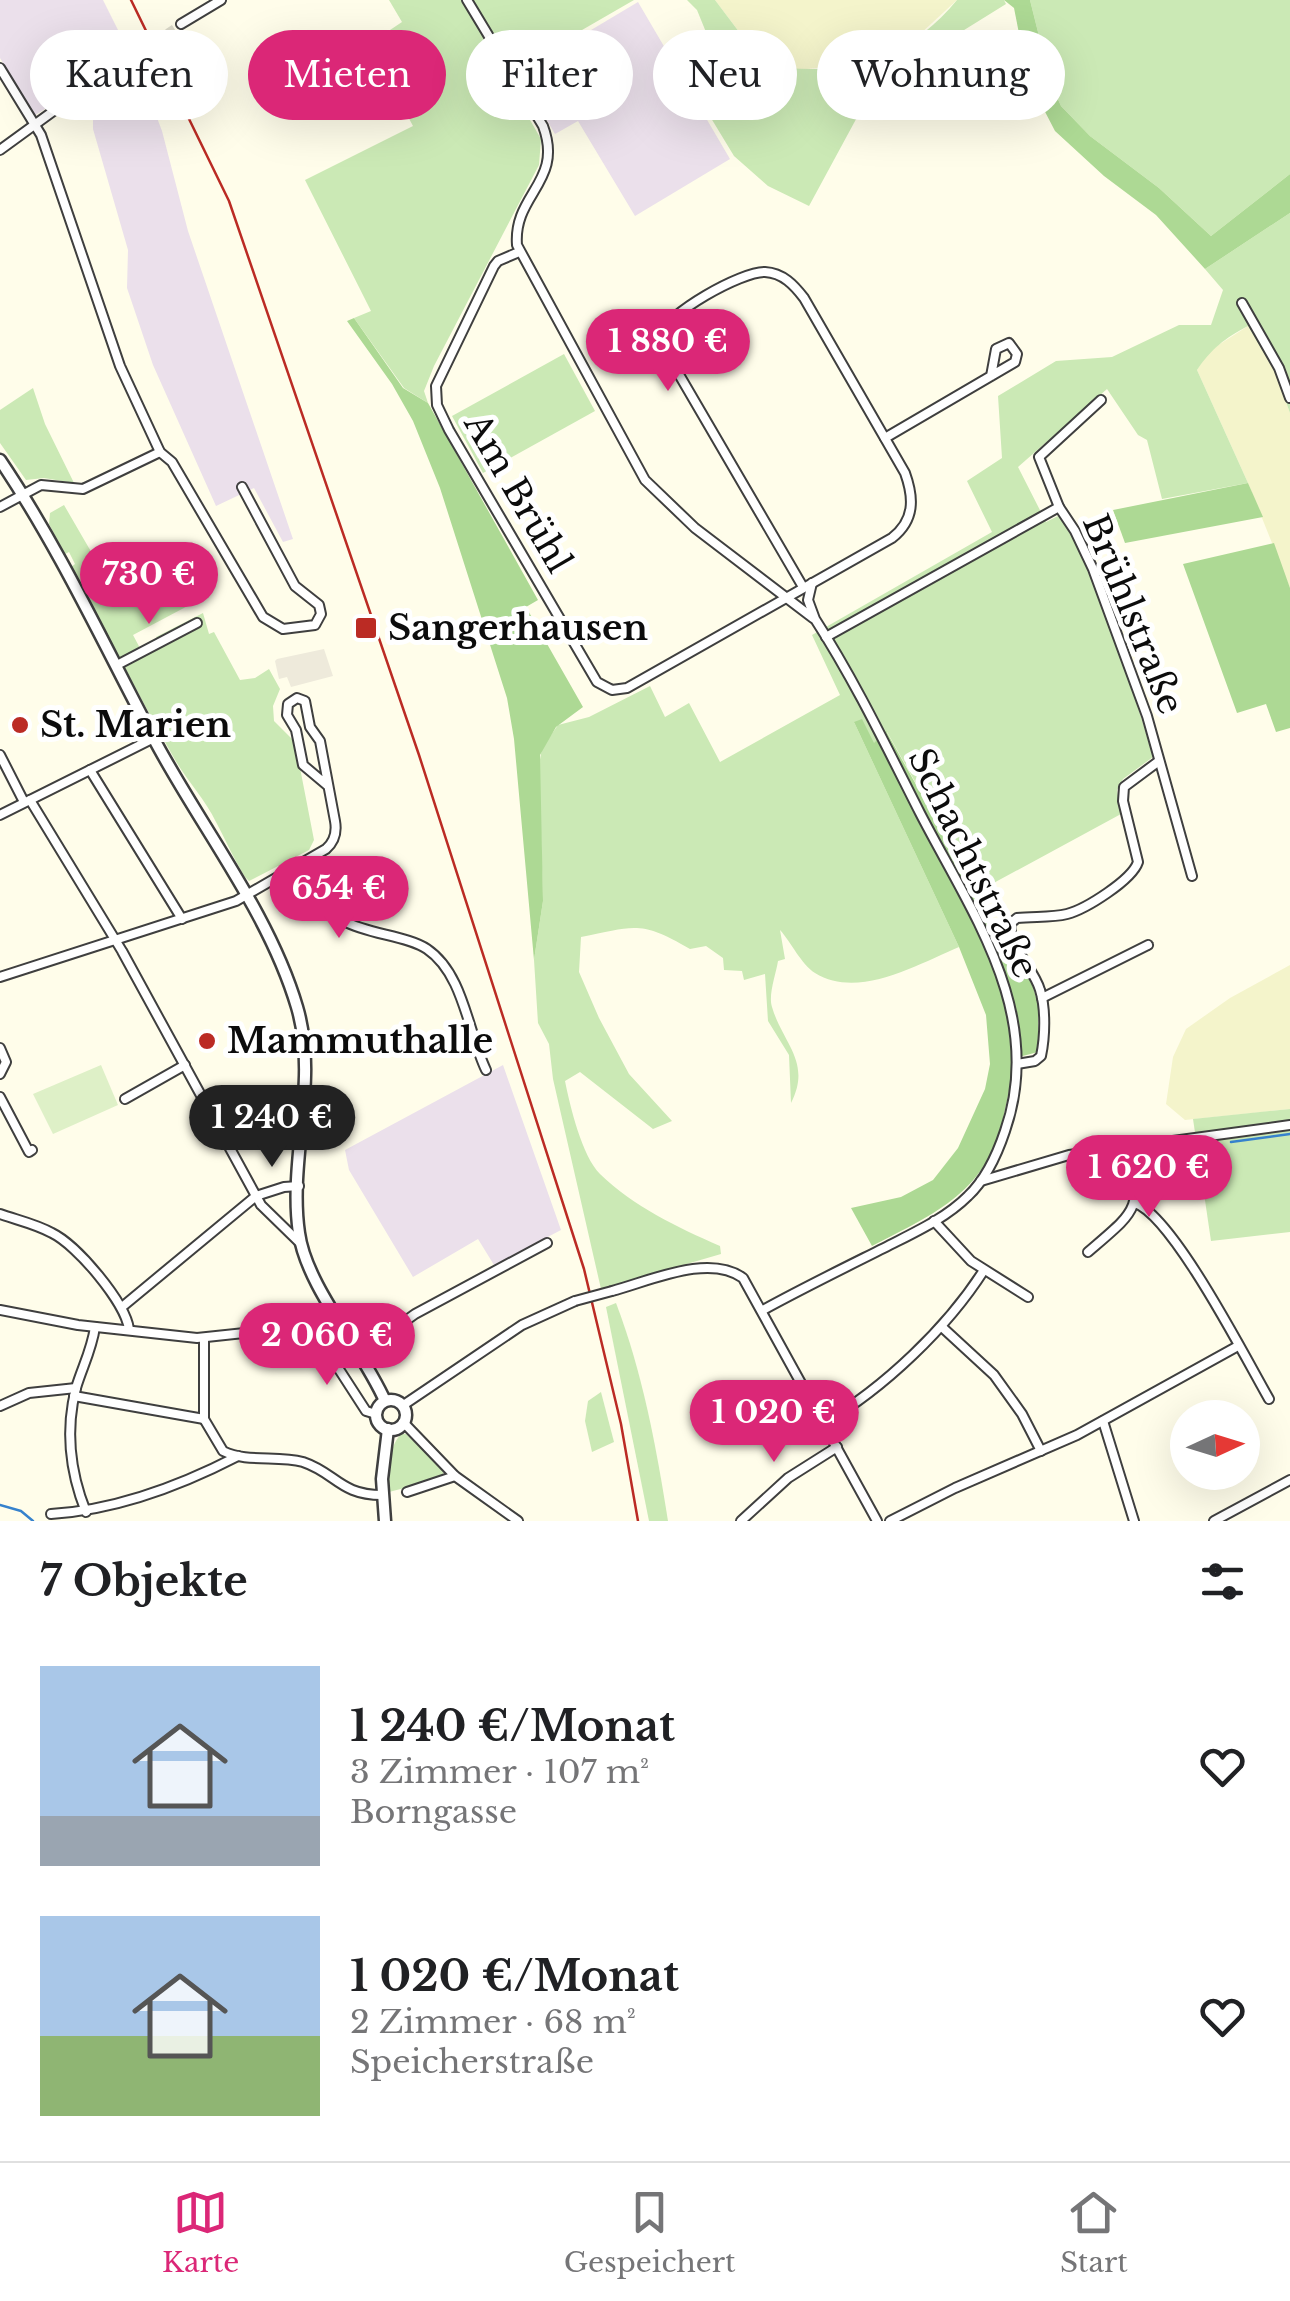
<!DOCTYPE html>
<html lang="de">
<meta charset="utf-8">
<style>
body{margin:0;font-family:"Libre Baskerville",serif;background:#f6f6f6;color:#202124;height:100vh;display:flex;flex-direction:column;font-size:38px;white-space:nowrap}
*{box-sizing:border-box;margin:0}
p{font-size:32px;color:#757577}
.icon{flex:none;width:55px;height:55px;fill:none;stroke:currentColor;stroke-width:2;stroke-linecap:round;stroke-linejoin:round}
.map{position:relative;height:1521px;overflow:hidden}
.sheet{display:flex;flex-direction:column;background:#fff;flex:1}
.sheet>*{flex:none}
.guide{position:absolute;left:30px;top:30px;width:1230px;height:90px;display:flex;gap:20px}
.needle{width:65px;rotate:86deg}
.buttons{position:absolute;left:1170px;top:1400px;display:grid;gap:20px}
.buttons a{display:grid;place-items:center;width:90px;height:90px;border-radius:50%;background:#fff;box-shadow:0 10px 40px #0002;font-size:50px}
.price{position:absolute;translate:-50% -85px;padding:0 22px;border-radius:35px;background:#db2777;color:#fff;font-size:32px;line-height:65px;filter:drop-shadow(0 2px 5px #0008)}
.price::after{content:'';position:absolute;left:50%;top:60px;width:30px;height:22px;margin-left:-15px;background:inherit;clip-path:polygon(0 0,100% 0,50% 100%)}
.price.selected{background:#222;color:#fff}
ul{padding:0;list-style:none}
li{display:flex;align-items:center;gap:30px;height:250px;padding:0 40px}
li span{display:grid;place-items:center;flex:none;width:280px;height:200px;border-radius:0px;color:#555}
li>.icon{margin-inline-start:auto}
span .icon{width:120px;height:120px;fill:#fffc;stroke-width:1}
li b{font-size:42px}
h2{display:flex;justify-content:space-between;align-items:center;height:120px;padding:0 40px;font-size:42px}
.pill{padding:0 35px;border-radius:45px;background:#fff;box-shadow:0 10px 40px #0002;font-size:35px;line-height:90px}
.pill.selected{background:#db2777;color:#fff}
.dock{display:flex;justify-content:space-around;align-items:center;height:140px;border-top:2px solid #e0e0e0;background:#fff;font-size:28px;color:#757577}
.dock a{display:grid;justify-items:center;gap:5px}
.dock .selected{color:#db2777}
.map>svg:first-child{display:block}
</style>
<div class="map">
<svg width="1290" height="1521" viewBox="0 0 1290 1521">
<rect width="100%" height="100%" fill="#fffdea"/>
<g fill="#ebe0eb">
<path d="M0,0H103L142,78L162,131L188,231L293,539L283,542L254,488L216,506L153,365L127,288L128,250L93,129V95L85,83L34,116L0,58Z"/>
<path d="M638,2L730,159L635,216L578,121L555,134L519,73Z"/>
<path d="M503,1065L561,1230L494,1265L478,1239L413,1277L349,1170L345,1150Z"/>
</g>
<g fill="#f4f4cb">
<path d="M715,0H957L906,47L876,61L799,70L764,65Z"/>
<path d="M1248,326L1275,372L1290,413V588L1248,483L1197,370L1209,351Z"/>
<path d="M1290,965V1109L1185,1120L1166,1104L1173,1057L1186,1029L1230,998Z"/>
</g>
<g fill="#cbe9b5">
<path d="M389,0H634L504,75L541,139L539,165L434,366L424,391L428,403L404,388L354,318L371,311L305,180L413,126L369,44L402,22Z"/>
<path d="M687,0H715L764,65C842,77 905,63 957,0H1004L1006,4L874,86L809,206L768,186L734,156L677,62L710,42L697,10Z"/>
<path d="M1030,0H1290V174L1211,236L1159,188L1090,136L1061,106L1051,84Z"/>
<path d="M1290,213V413L1275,372L1248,326C1225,338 1211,349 1197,370L1248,483L1162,499L1147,440L1138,435L1107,389L1018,467L1046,522L1058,516C1084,549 1097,591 1111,630C1126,672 1141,714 1153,757L1123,779L1117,790L1121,814L977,892L887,732L874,744L854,722L959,947C918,964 859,1000 815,973C801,964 791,942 780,930L785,959L778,961C776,974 768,995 772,1007C783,1044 812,1062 791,1103L789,1055L768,1021L765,974L744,980L742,971L724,970L723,958L706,946L690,949C641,920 635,926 581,937L579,972L599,1018L629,1074L672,1121L653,1129L580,1072L565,1081C570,1106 582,1156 600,1174C634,1207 677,1227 720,1246L721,1254L601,1289L553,1079L549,1044L538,1023L534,960L543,901L539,765L542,748L558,725L589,717L650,686L665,717L689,703L720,762L840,695L812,635L992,532L967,481L1002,458L998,396L1056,361L1112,357L1179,325H1211L1223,290L1205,269Z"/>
<path d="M564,354L595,411L483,473L452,416Z"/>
<path d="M33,388L45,424L74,483L44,478L26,480L0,443V410Z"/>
<path d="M64,505L122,605L183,574L197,601L133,635L141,650L158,640L156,637L203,613L209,634L214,632L240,680L255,678L269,669L280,689L273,706L274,721L295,742L314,840L309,850L249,881L245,877C234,859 226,841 216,822C205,799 187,781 174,758C138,695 106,630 71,567L75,564L69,552L65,554L49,524L50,513Z"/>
<path d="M1290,1109V1232L1211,1241L1193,1119Z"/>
<path d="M616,1303C643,1374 656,1446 668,1521H649L606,1307Z"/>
<path d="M601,1392L614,1442L592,1452L585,1421L588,1401Z"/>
<path d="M401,1434H406L443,1470V1478L389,1492C390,1472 387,1449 401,1434Z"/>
</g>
<g fill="#add994">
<path d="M1004,0H1030L1051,84L1061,106L1090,136L1159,188L1211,236L1290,174V213L1205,269L1156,215L1104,176L1055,131L1028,79L1014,8Z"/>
<path d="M354,318L403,388L428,403L538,600L526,607L583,707L556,727L540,755L543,901L534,960L514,739L507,698L440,488L413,421L392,384L347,321Z"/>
<path d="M1248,483L1263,517L1125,543L1113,510Z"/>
<path d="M1274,543L1290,588V728L1276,732L1266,704L1237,713L1183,564Z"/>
<path d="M862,719L874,743L886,731L1002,938L1032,984L1038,1004V1052L1011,1059C1013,1077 1008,1096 1004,1114C989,1191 936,1213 872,1246L851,1208L901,1197L933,1180L958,1148L985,1089L990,1064L986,1015L959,947L854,722Z"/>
</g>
<path fill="#def0c7" d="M101,1065L118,1105L53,1134L33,1094Z"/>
<path fill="#eeeadb" d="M324,649L333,676L291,687L287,677L279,679L275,661L277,659Z"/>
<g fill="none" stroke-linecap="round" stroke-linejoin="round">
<g stroke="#3682cd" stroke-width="2.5">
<path d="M1231,1142L1290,1134"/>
<path d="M0,1505L21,1511L33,1521"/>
</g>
<path stroke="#dbd9c9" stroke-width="8" stroke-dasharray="8 4" stroke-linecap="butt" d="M107,72L181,24"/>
<g stroke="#3f3f3f" stroke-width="12">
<g id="minor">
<path d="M467,0L543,126C564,182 513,194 517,245L645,480L695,528L813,618"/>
<path d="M181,24L221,0"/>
<path d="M0,68L41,135L120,366L160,452L172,462L263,617L283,629L315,625L321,614L319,605L295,586L242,487"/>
<path d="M0,150L107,72"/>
<path d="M519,252L498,261L494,266L436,386L437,405L449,430L597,682L612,690L627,688L892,538C915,520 914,498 905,473L804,298C794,285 783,273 765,272C742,271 665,314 660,336L663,347L803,587"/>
<path d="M1242,303L1279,368L1290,398"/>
<path d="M1101,400L1039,457L1059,507L1075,531L1093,569L1147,716L1192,876"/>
<path d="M885,438L1015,362L1017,354L1009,343L996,349L991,376"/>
<path d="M0,507L41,485L83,489L160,452"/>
<path d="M826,637L1059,507"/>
<path d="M117,665L197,623"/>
<path d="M0,755L24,802"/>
<path d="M90,770L182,919"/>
<path d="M30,800L122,951L261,1205L301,1244"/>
<path d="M0,815L154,738"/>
<path d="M310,861L344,921C367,934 408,936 427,949C464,974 468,1033 486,1070"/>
<path d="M0,977L236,901L326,849C335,841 337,832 335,821L320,741L310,727L305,701L297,698L288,704L287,715L296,730L303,765L328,786"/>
<path d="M1042,998L1148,945"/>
<path d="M0,1048L6,1062L0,1074"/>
<path d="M1017,1064L1035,1061L1041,1056C1045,1037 1046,1009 1040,990C1034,968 1007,946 1011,923L1017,918C1033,916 1051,918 1067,914C1086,909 1132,880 1138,862L1123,801L1124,787L1159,761"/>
<path d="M0,1097L29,1152L32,1150"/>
<path d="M125,1099L185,1065"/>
<path d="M981,1181L1069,1155L1290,1125"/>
<path d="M1135,1203C1173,1216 1246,1359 1269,1399"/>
<path d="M0,1214C17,1220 36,1224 52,1233C77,1245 125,1302 129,1329"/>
<path d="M934,1221L971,1261L1028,1297"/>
<path d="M1088,1252C1138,1209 1141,1211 1131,1145"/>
<path d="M612,1291C650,1281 709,1253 743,1278L877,1521"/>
<path d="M122,1307L256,1196L284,1187L299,1186"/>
<path d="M0,1310L78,1325L197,1338L311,1326L337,1318"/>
<path d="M763,1310C803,1288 844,1268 884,1248C913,1233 945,1219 968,1196C986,1179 997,1155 1005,1131C1046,1014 971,912 920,813C887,748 855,681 815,619L808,600L812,583"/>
<path d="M311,1326L366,1411L376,1414"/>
<path d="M943,1328L994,1375L1022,1414L1041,1451"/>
<path d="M204,1338V1419L223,1451C247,1463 277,1455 303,1462C336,1473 340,1495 382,1495"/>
<path d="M361,1353L415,1314L547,1243"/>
<path d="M74,1396L204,1419"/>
<path d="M0,1406L29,1393L76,1388"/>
<path d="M402,1406L522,1325L575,1301"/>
<path d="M1103,1421L1134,1521"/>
<path d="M403,1422L455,1476L518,1521"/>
<path d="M824,1423C884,1388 947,1328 984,1270"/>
<path d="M407,1492L455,1476"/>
<path d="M86,1512C70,1472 65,1431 76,1388C82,1368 92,1349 95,1327"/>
<path d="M51,1514C117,1510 180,1486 238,1456"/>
<path d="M741,1521L788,1478L837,1447"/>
<path d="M890,1521L955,1488L1077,1435L1238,1346"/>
<path d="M1214,1521L1290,1480"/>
</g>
</g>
<g stroke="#3f3f3f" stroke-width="15">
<g id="tertiary">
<path d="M0,460C60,549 104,645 154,739C200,826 269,912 297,1007C319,1081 288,1159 299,1233C306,1286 363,1350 385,1401"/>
<circle cx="391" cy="1415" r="15"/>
<path d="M385,1521L382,1479L388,1429"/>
</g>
</g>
<use href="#minor" stroke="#fff" stroke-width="8"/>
<use href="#tertiary" stroke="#fff" stroke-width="10"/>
<path stroke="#bb2b24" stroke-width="2.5" d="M131,0L229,201L419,755L584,1269L621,1424L638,1521"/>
<g stroke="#3f3f3f" stroke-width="12" stroke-linecap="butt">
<path id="minor-bridge" d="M575,1301L612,1291"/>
</g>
<use href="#minor-bridge" stroke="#fff" stroke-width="8"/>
</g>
<g fill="#bb2b24" stroke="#fff" stroke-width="4">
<rect x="354" y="616" width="24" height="24" rx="5"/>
<circle cx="20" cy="725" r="10"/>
<circle cx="207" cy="1041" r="10"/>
</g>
<g text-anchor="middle" stroke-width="10" stroke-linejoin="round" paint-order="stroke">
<g font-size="35" fill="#0c0c0c" stroke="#fff">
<text transform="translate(518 493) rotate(60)" y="12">Am Brühl</text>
<text transform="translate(1133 614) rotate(68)" y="12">Brühlstraße</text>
<text transform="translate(973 863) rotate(64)" y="12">Schachtstraße</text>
</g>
<g font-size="35" font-weight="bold" fill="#0c0c0c" stroke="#fff" text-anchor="start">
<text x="388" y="640">Sangerhausen</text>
<text x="40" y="737">St. Marien</text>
<text x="227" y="1053">Mammuthalle</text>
</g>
</g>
</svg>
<div class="buttons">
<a><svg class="needle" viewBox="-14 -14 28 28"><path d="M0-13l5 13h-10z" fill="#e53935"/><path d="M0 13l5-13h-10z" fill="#757577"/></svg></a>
</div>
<b class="price" style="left:668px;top:394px">1 880 €</b>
<b class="price" style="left:149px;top:627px">730 €</b>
<b class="price" style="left:339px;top:941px">654 €</b>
<b class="price selected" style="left:272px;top:1170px">1 240 €</b>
<b class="price" style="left:1149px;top:1220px">1 620 €</b>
<b class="price" style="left:327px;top:1388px">2 060 €</b>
<b class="price" style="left:774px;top:1465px">1 020 €</b>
<div class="guide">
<a class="pill">Kaufen</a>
<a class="pill selected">Mieten</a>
<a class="pill">Filter</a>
<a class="pill">Neu</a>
<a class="pill">Wohnung</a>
</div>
</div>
<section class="sheet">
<h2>7 Objekte<svg class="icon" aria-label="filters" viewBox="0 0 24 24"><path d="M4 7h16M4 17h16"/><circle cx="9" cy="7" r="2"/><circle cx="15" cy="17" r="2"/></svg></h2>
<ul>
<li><span style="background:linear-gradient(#a9c7e8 75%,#9aa5b1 0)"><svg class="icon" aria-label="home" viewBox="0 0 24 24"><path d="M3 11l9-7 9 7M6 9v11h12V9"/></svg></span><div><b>1 240 €/Monat</b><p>3 Zimmer · 107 m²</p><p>Borngasse</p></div><svg class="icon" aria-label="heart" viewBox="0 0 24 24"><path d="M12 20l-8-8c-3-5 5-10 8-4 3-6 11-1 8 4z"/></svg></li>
<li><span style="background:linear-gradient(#a9c7e8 60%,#8fb573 0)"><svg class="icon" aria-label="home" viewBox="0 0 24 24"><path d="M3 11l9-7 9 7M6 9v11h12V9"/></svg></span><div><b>1 020 €/Monat</b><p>2 Zimmer · 68 m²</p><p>Speicherstraße</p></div><svg class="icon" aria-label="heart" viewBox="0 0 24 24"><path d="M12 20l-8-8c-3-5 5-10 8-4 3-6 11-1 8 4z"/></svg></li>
</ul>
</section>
<nav class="dock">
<a class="selected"><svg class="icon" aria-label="map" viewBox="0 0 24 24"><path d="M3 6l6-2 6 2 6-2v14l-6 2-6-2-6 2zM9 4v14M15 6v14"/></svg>Karte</a>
<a><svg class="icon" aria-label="saved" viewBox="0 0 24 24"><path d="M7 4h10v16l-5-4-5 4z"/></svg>Gespeichert</a>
<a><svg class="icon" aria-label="home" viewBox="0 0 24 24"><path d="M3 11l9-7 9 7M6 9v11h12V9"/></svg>Start</a>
</nav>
